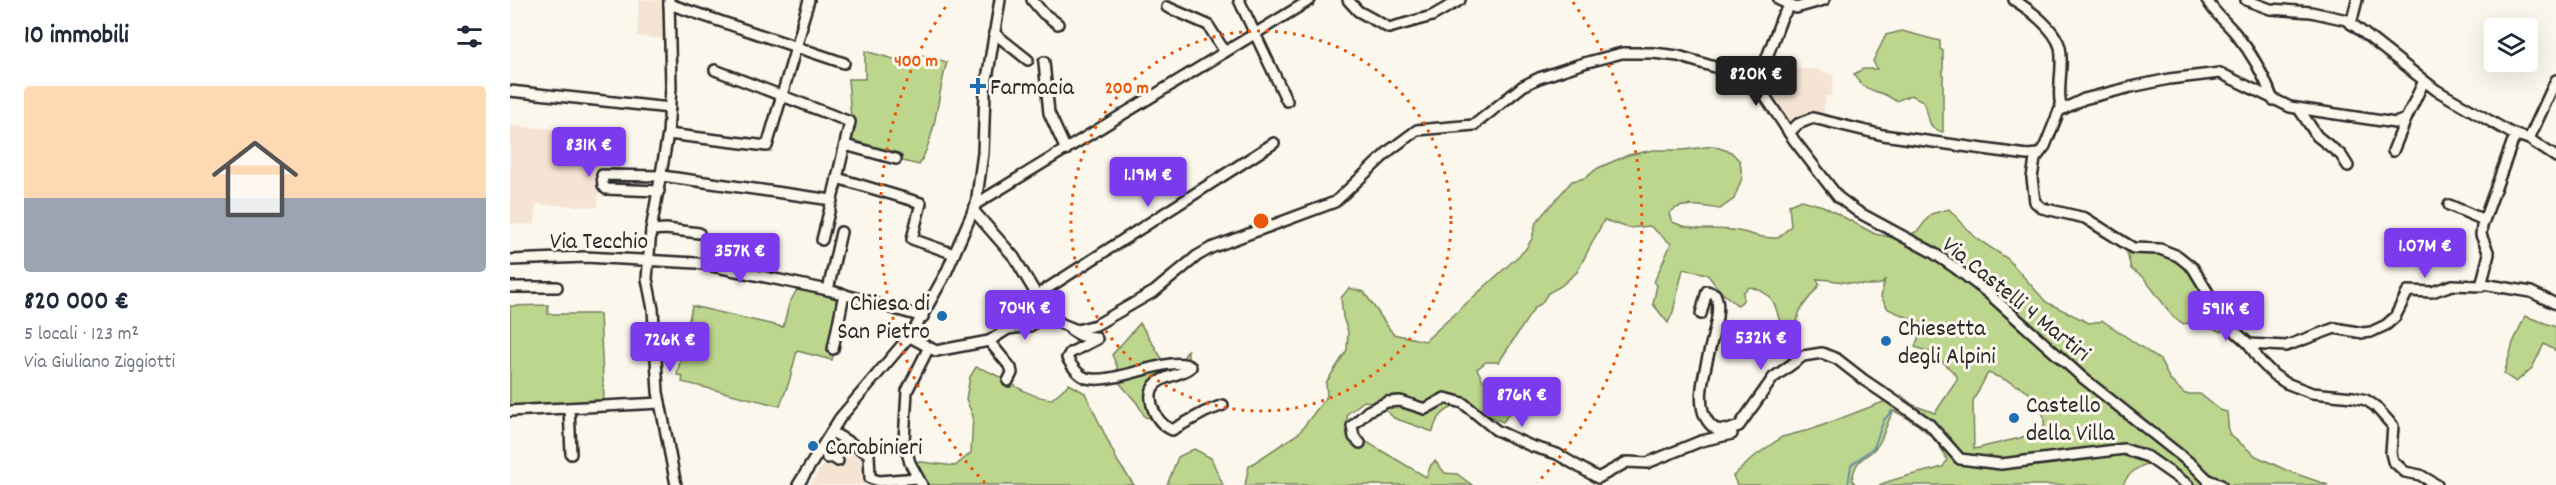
<!DOCTYPE html>
<html lang="it">
<meta charset="utf-8">
<style>
body{margin:0;font-family:Dekko,sans-serif;background:#f6f6f7;color:#1f2937;height:100vh;display:flex;flex-direction:column;font-size:22px;white-space:nowrap}
*{box-sizing:border-box;margin:0}
p{font-size:20px;color:#747a83}
.icon{flex:none;width:33px;height:33px;fill:none;stroke:currentColor;stroke-width:2;stroke-linecap:round;stroke-linejoin:round}
.map{position:relative;flex:1;overflow:hidden}
.side{display:flex;flex-direction:column;background:#fff;width:510px}
.side>*{flex:none}
.buttons{position:absolute;left:1974px;top:18px;display:grid;gap:12px}
.buttons a{display:grid;place-items:center;width:54px;height:54px;border-radius:6px;background:#fff;box-shadow:0 6px 24px #0002;font-size:30px}
.price{position:absolute;translate:-50% -51px;padding:0 14px;border-radius:6px;background:#7c3aed;color:#fff;font-size:20px;line-height:39px;filter:drop-shadow(0 2px 3px #0008)}
.price::after{content:'';position:absolute;left:50%;top:36px;width:18px;height:14px;margin-left:-9px;background:inherit;clip-path:polygon(0 0,100% 0,50% 100%)}
.price.selected{background:#222;color:#fff}
ul{padding:0;list-style:none}
li{display:grid;align-content:center;gap:12px;height:318px;padding:0 24px}
li+li{border-top:2px solid #e0e1e3}
li span{display:grid;place-items:center;height:186px;border-radius:6px;color:#555}
li>.icon{margin-inline-start:auto}
span .icon{width:108px;height:108px;fill:#fffc;stroke-width:1}
li b{font-size:26px}
h2{display:flex;justify-content:space-between;align-items:center;height:72px;padding:0 24px;font-size:26px}
main{display:flex;flex:1;min-height:0}
.map>svg:first-child{display:block}
</style>
<main>
<section class="side">
<h2>10 immobili<svg class="icon" aria-label="filters" viewBox="0 0 24 24"><path d="M4 7h16M4 17h16"/><circle cx="9" cy="7" r="2"/><circle cx="15" cy="17" r="2"/></svg></h2>
<ul>
<li><span style="background:linear-gradient(#ffd9b3 60%,#9aa5b1 0)"><svg class="icon" aria-label="home" viewBox="0 0 24 24"><path d="M3 11l9-7 9 7M6 9v11h12V9"/></svg></span><div><b>820 000 €</b><p>5 locali · 123 m²</p><p>Via Giuliano Ziggiotti</p></div></li>
</ul>
</section>
<div class="map">
<svg width="2046" height="485" viewBox="0 0 2046 485">
<rect width="100%" height="100%" fill="#fbf7ec"/>
<filter id="ink" filterUnits="userSpaceOnUse"><feTurbulence type="fractalNoise" baseFrequency=".0167" numOctaves="2"/><feDisplacementMap in="SourceGraphic" scale="12" xChannelSelector="R" yChannelSelector="G"/><feConvolveMatrix kernelMatrix="1 2 1 2 8 2 1 2 1" color-interpolation-filters="sRGB"/></filter>
<g filter="url(#ink)">
<g fill="#f5e3d3">
<path d="M129,0H157L154,39L127,36Z"/>
<path d="M1273,69H1306L1324,76L1321,96H1316L1312,120L1274,121L1246,85Z"/>
<path d="M0,126L90,132L88,207L26,204L25,224H0Z"/>
<path d="M329,439L357,455L355,485H300Z"/>
</g>
<g fill="#bdd68d" stroke="#74805c" stroke-width="1.5" fill-rule="evenodd">
<path d="M1392,31L1430,41V49L1433,51V132C1415,129 1420,113 1413,101L1401,95L1386,101C1381,99 1378,95 1373,94C1359,89 1351,88 1344,74L1353,69H1367L1363,61L1376,35Z"/>
<path d="M355,51L405,65L412,55L437,62C427,96 427,134 409,165L344,149L338,145L345,120L341,118L338,79H355Z"/>
<path d="M1203,146L1221,152L1230,161L1232,178L1224,199L1210,209C1195,207 1169,200 1159,214L1162,222C1185,232 1199,228 1222,230C1240,232 1247,239 1268,238L1281,226L1279,205L1291,200L1313,206L1365,234L1389,239L1408,231L1421,214L1439,209L1466,238L1498,259L1536,302L1579,323L1593,321L1650,360L1660,380L1675,394H1690L1710,410L1717,412L1719,434L1746,456L1778,471L1818,485H1679L1646,461C1632,464 1618,472 1613,485H1369C1390,476 1412,473 1433,467L1437,460C1429,438 1405,421 1384,411C1376,422 1374,438 1367,446C1354,462 1347,454 1342,480L1346,485H1227L1223,476L1245,456L1272,437L1303,429L1391,395L1403,405L1425,413L1447,380V376L1425,354L1405,347L1413,324L1378,309L1371,297L1375,279L1372,284C1349,288 1329,279 1306,279L1310,284L1290,310L1281,343C1261,323 1277,296 1240,287L1233,292C1234,299 1234,302 1227,305L1210,291L1197,274L1173,269L1163,312L1158,323L1143,304L1147,285L1144,282L1161,244L1140,226L1119,228L1094,220L1067,272L1051,286L1038,293L1031,304L1025,307L989,362H976L967,369L973,380L996,397L1000,412L993,422C983,418 962,406 952,406C937,405 925,419 923,432L884,418L868,403L854,401L837,414L838,431L916,477L921,465L925,461L935,473L947,474L962,485H735L739,466L789,433L817,396L816,383L837,350L838,332L833,317L831,298L839,288L854,292L883,334L915,341L1015,250L1022,239L1026,222L1062,181L1075,178L1088,168L1118,155L1144,150H1173ZM1478,373C1506,384 1537,394 1534,428L1510,438L1464,449L1463,401Z"/>
<path d="M1623,246C1636,249 1666,252 1677,259C1697,272 1709,299 1718,320L1711,332L1687,321L1674,324L1664,318L1634,278L1621,269L1617,253Z"/>
<path d="M289,286L337,298L322,360L287,351L279,382L270,406L172,382L173,376L167,375L182,306L273,327L279,304Z"/>
<path d="M38,305V314H90L94,401L0,407V306Z"/>
<path d="M2015,316L2046,327V351L2034,344L2022,368L2006,382L1994,374L2003,343Z"/>
<path d="M630,323L654,362H671L678,349V364L646,386L643,414L641,418L635,417L627,403L607,380V366L602,355Z"/>
<path d="M466,367C494,374 512,397 542,399L559,384L575,393L608,462L624,485H411L404,474V461L445,466L461,453L463,416L456,399L460,377Z"/>
<path d="M684,449L701,458L713,485H657L668,457Z"/>
</g>
<g fill="none" stroke-linecap="round" stroke-linejoin="round">
<path stroke="#6b91a5" stroke-width="2" d="M1338,485L1341,465L1364,447L1374,420L1382,411"/>
<g stroke="#2b2b2b" stroke-width="14">
<g id="minor">
<path d="M159,0L161,87L158,134L141,230L137,279L143,309L148,392L166,485"/>
<path d="M522,0L533,13L548,24"/>
<path d="M729,0L777,101"/>
<path d="M838,0L848,11L879,28L922,16L950,0"/>
<path d="M1269,0L1286,8L1314,0"/>
<path d="M1504,0C1520,10 1544,28 1550,47C1552,57 1551,71 1550,81C1550,91 1548,99 1552,109"/>
<path d="M1697,0C1704,13 1716,22 1725,33C1742,53 1754,75 1763,100"/>
<path d="M1736,0L1760,9L1801,12L1837,20L1926,90L2001,133L2019,139L2046,157"/>
<path d="M159,4L334,63"/>
<path d="M657,7L698,25L715,52"/>
<path d="M292,23L299,0"/>
<path d="M1841,24L1847,0"/>
<path d="M484,33L518,60"/>
<path d="M534,62L539,113L556,150"/>
<path d="M1914,81L1896,119L1885,123L1780,107L1710,73L1659,79L1621,87L1574,99L1549,111L1535,146L1525,159L1522,178L1525,202L1532,208L1575,218L1623,248L1650,249L1668,256L1683,268L1717,324L1739,344L1750,361L1764,375L1776,383L1802,393L1843,397L1856,400L1865,406L1883,426L1881,453L1883,461L1895,472L1910,475L1927,485"/>
<path d="M1247,84L1272,17L1280,6"/>
<path d="M0,91L160,108"/>
<path d="M1789,109L1807,136L1831,155L1838,166"/>
<path d="M1279,133L1288,124L1303,118L1373,135L1517,155L1528,154"/>
<path d="M158,134L257,146L292,27"/>
<path d="M2019,139L2046,80"/>
<path d="M335,145L386,159"/>
<path d="M1883,151L1896,119"/>
<path d="M327,178L411,203L402,239L444,254"/>
<path d="M149,191L96,189L93,185L92,175L152,176L322,200L340,122L205,70"/>
<path d="M466,204L800,0"/>
<path d="M1939,205L1974,220"/>
<path d="M463,210L504,257L538,314L552,324L567,330L586,325L645,291L687,256L701,248L825,202L880,150L907,130L964,125L1013,86L1029,78L1074,63L1112,53H1143L1168,56L1238,77L1247,84L1284,140L1328,197L1348,212L1422,252L1444,267L1478,293L1573,378L1685,467L1698,480L1699,485"/>
<path d="M141,230L156,229L189,233"/>
<path d="M312,240L322,200"/>
<path d="M0,260L75,257L187,263L318,290L413,317"/>
<path d="M1973,284L2021,292L2046,304"/>
<path d="M0,287H47"/>
<path d="M318,290L331,232"/>
<path d="M527,295L764,143"/>
<path d="M1191,314L1197,291L1205,294C1220,321 1167,405 1206,429L1218,430L1229,426L1263,378L1293,356L1312,353L1327,359L1354,380L1419,424L1450,459L1491,464L1614,449L1638,457L1678,485"/>
<path d="M561,330L571,336L585,337L587,339L560,353L557,358C561,365 568,375 576,378C605,386 662,353 681,367C668,379 634,374 642,405C645,417 651,425 662,430L695,412L713,405"/>
<path d="M400,337L426,351L479,341L498,329L520,326L538,314"/>
<path d="M479,341L501,368L502,373L498,381"/>
<path d="M1739,344L1776,346L1825,328L1853,333L1861,332L1876,325L1885,317L1898,291L1922,292L1942,285L1971,286L1979,254L1971,235L1972,226L2002,143L2006,136"/>
<path d="M323,349L334,294"/>
<path d="M59,408L61,454"/>
<path d="M0,411L150,403"/>
<path d="M322,432L359,454L360,478L369,481L408,478"/>
<path d="M850,443L844,437L842,426L858,411L877,402L890,401L915,409L935,398L953,403L986,430L1021,446L1047,454L1088,478L1117,462L1137,463L1191,441L1222,434"/>
<path d="M310,450L316,453L317,458L322,457L328,461"/>
<path d="M1698,480L1711,485"/>
<path d="M288,485L330,418L403,332L436,273L466,204L473,153L475,91L490,0"/>
<path d="M412,485L400,463L394,441L397,391L418,349"/>
</g>
</g>
<use href="#minor" stroke="#fbf7ec" stroke-width="9"/>
</g>
</g>
<g fill="none" stroke="#e8590c" stroke-width="3" stroke-dasharray="3 6">
<circle cx="751" cy="221" r="190"/>
<path d="M475 483A381 381 0 0 1 439 2M1063 2A381 381 0 0 1 1027 483"/>
</g>
<g fill="#1f6fb2" stroke="#fbf7ec" stroke-width="2">
<path d="M465 77h6v6h6v6h-6v6h-6v-6h-6v-6h6z"/>
<circle cx="432" cy="316" r="6"/>
<circle cx="1376" cy="341" r="6"/>
<circle cx="1504" cy="418" r="6"/>
<circle cx="303" cy="446" r="6"/>
</g>
<g text-anchor="middle" stroke-width="6" stroke-linejoin="round" paint-order="stroke">
<g font-size="24" fill="#2b2b2b" stroke="#fbf7ec" text-anchor="start">
<text x="480" y="94">Farmacia</text>
<text x="420" y="310" text-anchor="end">Chiesa di<tspan x="420" dy="28">San Pietro</tspan></text>
<text x="1388" y="335">Chiesetta<tspan x="1388" dy="28">degli Alpini</tspan></text>
<text x="1516" y="412">Castello<tspan x="1516" dy="28">della Villa</tspan></text>
<text x="315" y="454">Carabinieri</text>
</g>
<g font-size="24" fill="#2b2b2b" stroke="#fbf7ec">
<text x="89" y="248">Via Tecchio</text>
<text transform="translate(1507 298) rotate(39)" y="8">Via Castelli 4 Martiri</text>
</g>
</g>
<circle cx="751" cy="221" r="9" fill="#e8590c" stroke="#fbf7ec" stroke-width="3"/>
<g font-size="18" text-anchor="middle" font-weight="bold" fill="#e8590c" stroke="#fbf7ec" stroke-width="6" stroke-linejoin="round" paint-order="stroke">
<text x="406" y="66">400 m</text>
<text x="617" y="93">200 m</text>
</g>
</svg>
<div class="buttons">
<a><svg class="icon" aria-label="layers" viewBox="0 0 24 24"><path d="M12 4l9 5-9 5-9-5zM3 14l9 5 9-5"/></svg></a>
</div>
<b class="price selected" style="left:1246px;top:107px">820K €</b>
<b class="price" style="left:79px;top:178px">831K €</b>
<b class="price" style="left:638px;top:208px">1.19M €</b>
<b class="price" style="left:1915px;top:279px">1.07M €</b>
<b class="price" style="left:230px;top:284px">357K €</b>
<b class="price" style="left:515px;top:341px">704K €</b>
<b class="price" style="left:1716px;top:342px">591K €</b>
<b class="price" style="left:1251px;top:371px">532K €</b>
<b class="price" style="left:160px;top:373px">726K €</b>
<b class="price" style="left:1012px;top:428px">876K €</b>
</div>
</main>
